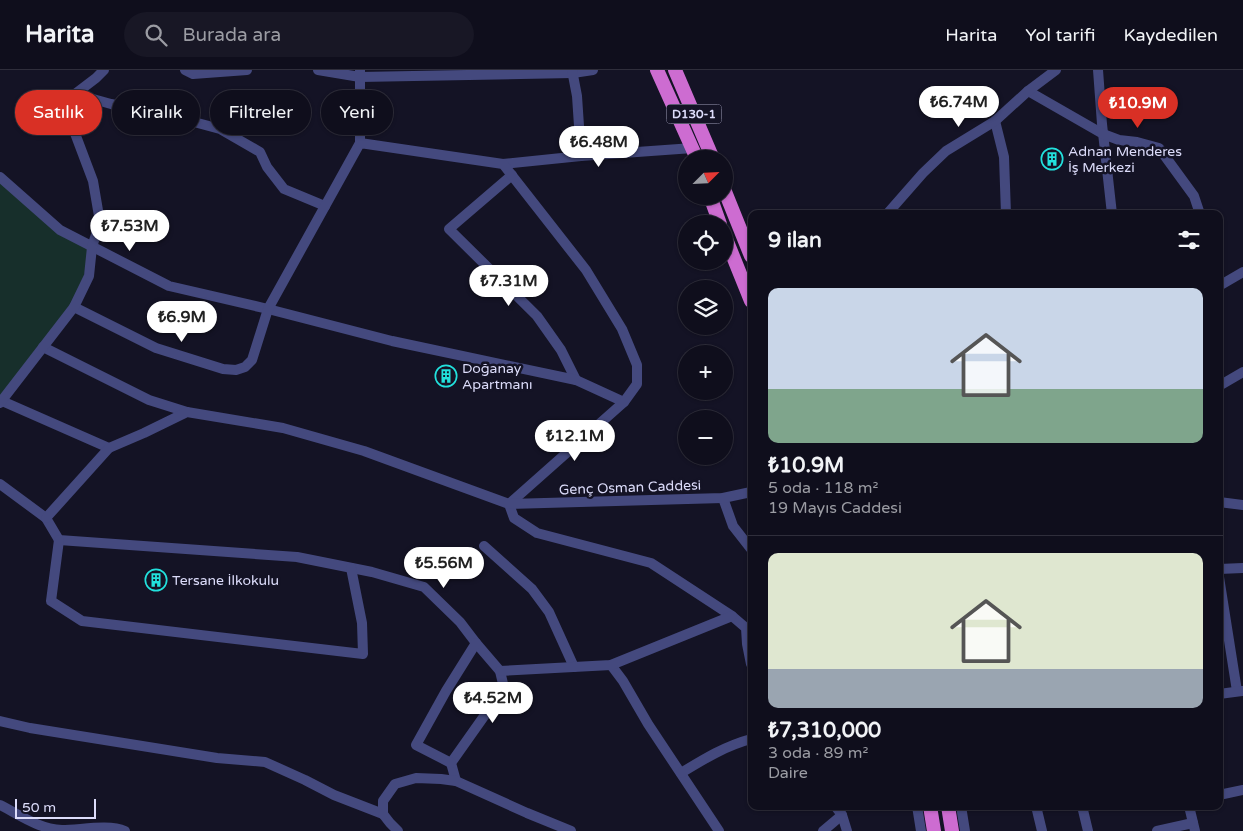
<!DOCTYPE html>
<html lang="tr">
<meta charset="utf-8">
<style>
body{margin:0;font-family:"Varela Round",sans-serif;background:#181725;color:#f1f3f6;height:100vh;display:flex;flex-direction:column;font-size:19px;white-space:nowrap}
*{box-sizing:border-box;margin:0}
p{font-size:16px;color:#9b9ca3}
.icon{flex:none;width:28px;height:28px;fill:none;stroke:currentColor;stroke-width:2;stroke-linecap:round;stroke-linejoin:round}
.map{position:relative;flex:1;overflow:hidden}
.drawer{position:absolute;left:748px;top:140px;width:475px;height:600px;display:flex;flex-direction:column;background:#0f0e1c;border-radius:10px;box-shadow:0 1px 4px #0004,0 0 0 1px #2f2e3b}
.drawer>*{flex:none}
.banner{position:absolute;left:15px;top:20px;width:475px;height:45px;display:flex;gap:10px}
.needle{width:32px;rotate:66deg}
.controls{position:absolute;left:678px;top:80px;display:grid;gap:10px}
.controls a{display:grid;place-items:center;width:55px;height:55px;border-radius:50%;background:#0f0e1c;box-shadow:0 1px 4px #0004,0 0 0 1px #2f2e3b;font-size:25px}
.scale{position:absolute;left:15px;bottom:12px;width:81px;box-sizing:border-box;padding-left:5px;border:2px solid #dcdcfa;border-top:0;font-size:14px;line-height:18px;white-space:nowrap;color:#dcdcfa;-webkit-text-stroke:4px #141325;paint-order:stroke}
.price{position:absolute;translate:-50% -42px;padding:0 11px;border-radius:18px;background:#fff;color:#222;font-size:16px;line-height:32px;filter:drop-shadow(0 1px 2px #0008)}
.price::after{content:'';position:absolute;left:50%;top:30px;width:15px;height:11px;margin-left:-8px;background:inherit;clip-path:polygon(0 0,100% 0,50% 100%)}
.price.current{background:#d93025;color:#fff}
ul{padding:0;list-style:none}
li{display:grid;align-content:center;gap:10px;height:265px;padding:0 20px}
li+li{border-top:1px solid #2f2e3b}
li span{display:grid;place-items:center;height:155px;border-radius:10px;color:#555}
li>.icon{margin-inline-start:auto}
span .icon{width:90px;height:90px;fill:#fffc;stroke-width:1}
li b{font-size:21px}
h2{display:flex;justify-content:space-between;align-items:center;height:60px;padding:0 20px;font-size:21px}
.pill{padding:0 18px;border-radius:22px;background:#0f0e1c;box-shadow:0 1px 4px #0004,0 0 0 1px #2f2e3b;font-size:18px;line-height:45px}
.pill.current{background:#d93025;color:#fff}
header{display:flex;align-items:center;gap:30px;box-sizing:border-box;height:70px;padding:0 25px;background:#0f0e1c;border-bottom:1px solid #2f2e3b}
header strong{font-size:24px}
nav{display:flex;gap:28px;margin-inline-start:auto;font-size:18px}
.search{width:350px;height:45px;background:#181725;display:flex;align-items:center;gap:12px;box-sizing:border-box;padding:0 18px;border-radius:28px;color:#9b9ca3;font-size:19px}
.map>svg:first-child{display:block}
</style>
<header>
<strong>Harita</strong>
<div class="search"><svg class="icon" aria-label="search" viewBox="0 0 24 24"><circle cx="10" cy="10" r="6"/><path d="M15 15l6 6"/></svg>Burada ara</div>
<nav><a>Harita</a><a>Yol tarifi</a><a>Kaydedilen</a></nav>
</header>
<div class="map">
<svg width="1243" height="761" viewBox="0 0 1243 761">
<rect width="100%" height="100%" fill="#141325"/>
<path fill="#172f2b" d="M0,107L27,132L92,177L76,234L0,333Z"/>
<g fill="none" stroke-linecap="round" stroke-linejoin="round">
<g stroke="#44497e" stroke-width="10">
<path d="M185,0L193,4L247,0"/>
<path d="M318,0L360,7L573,3L593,0"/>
<path d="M572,0L577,26L581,86"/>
<path d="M1098,0L1102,54L1112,144"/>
<path d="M360,1V73"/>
<path d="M1028,21L1103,64L1119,70L1137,72L1159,78L1194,126L1200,144"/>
<path d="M75,24L111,34L168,45L220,59L260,82L267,97L284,119L325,136"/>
<path d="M995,51L1004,87L1006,144"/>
<path d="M503,94L581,86L693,78"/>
<path d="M512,105L449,159L537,246L561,280L576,310"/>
<path d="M0,107L60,160L169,216L268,239L392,271L576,310L624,332"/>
<path d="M887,144L923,103L946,81L995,51L1028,21L1056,0"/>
<path d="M1219,216L1243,202"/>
<path d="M74,237L156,278L223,299L236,300L245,297L252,290L268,239L360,73L503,94L586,200L622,259L637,295V314L624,332L509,434"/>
<path d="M43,277L149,330L187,342"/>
<path d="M1219,316L1243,302"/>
<path d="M2,331L109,378"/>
<path d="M0,333L74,237L89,206L92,177L100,152L93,111L73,58L69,39L75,24L96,8L104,0"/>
<path d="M0,414L46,448L59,470L297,487L372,502L424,517L460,552L476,573L500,601L504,618L451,693L456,711"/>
<path d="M723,428L733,456L751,479"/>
<path d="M1219,432L1243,435"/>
<path d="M509,434L514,448L537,463L651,493L732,546L746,558L747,574L751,594"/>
<path d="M46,448L109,378L144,363L187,342L283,358L364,381L509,434L723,428L751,422"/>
<path d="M59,470L51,531L82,551L363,584L362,553L351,498"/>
<path d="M484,476L532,519L549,542L574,597"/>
<path d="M1219,499L1243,498"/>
<path d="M1219,507L1237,621"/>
<path d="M611,595L623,611L648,654L719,761"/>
<path d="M500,601L611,595L732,546"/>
<path d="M1219,624L1242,621"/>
<path d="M0,651L30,658L217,688L265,692L305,710L334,725L383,744"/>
<path d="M451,693L416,675L446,621L476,573"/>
<path d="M681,703C704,689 725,676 751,669"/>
<path d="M1219,725L1243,720"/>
<path d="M0,735C20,745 39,759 62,760C80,760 109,754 125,761"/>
<path d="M835,736L842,745L847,761"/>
<path d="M917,736L921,761"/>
<path d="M961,736L965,761"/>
<path d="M1036,736L1042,761"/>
<path d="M1082,736L1088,761"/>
<path d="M1189,736L1195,761"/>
<path d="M398,761L390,753L383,744V731L395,714L416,708L441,709L456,711L527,743L571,761"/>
<path d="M823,761L842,745"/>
<path d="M1157,761L1193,753"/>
</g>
<g stroke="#cd6cd1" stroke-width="14">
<path d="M657,0L697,89"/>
<path d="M675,0L713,89"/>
<path d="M724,119L751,186"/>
<path d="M710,126L720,154"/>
<path d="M724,164L751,231"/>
<path d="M930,736L934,761"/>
<path d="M948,736L952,761"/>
</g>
</g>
<defs>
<g id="building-ring" transform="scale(1.125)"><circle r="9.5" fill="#141325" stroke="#22e1dd" stroke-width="1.5"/><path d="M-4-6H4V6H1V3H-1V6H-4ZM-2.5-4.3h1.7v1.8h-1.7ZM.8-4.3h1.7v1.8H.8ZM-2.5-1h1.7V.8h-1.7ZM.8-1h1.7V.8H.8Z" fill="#22e1dd"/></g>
</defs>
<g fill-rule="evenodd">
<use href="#building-ring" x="1052" y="89"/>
<use href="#building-ring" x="446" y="306"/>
<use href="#building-ring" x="156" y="510"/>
</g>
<g text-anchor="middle" stroke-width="5" stroke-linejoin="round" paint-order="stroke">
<rect fill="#141325" stroke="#a0a0ba" stroke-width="1" x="666.5" y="34.5" width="55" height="19" rx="4"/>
<g font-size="12" font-weight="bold" fill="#dcdcfa">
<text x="694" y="48">D130-1</text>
</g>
<g font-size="14" fill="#dcdcfa" stroke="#141325" text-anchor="start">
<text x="1068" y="86">Adnan Menderes<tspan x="1068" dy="16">İş Merkezi</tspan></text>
<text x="462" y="303">Doğanay<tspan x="462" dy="16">Apartmanı</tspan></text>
<text x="172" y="515">Tersane İlkokulu</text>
</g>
<g font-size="14" fill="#dcdcfa" stroke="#141325">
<text transform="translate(630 417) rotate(-2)" y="5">Genç Osman Caddesi</text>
</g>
</g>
</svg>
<div class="controls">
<a><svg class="needle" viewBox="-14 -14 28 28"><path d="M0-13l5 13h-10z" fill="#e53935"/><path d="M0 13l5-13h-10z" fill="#9b9ca3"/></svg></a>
<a><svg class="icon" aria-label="locate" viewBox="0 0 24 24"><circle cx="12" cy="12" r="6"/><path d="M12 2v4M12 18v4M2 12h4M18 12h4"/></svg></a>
<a><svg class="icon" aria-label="layers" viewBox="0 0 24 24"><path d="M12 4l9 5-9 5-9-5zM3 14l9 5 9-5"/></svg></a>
<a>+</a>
<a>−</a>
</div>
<div class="scale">50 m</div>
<b class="price" style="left:959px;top:58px">₺6.74M</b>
<b class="price current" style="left:1138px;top:59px">₺10.9M</b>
<b class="price" style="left:599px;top:98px">₺6.48M</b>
<b class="price" style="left:130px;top:182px">₺7.53M</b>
<b class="price" style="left:509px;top:237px">₺7.31M</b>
<b class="price" style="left:182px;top:273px">₺6.9M</b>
<b class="price" style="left:575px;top:392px">₺12.1M</b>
<b class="price" style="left:444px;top:519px">₺5.56M</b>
<b class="price" style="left:493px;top:654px">₺4.52M</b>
<div class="banner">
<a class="pill current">Satılık</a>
<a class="pill">Kiralık</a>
<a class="pill">Filtreler</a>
<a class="pill">Yeni</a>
</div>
<section class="drawer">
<h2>9 ilan<svg class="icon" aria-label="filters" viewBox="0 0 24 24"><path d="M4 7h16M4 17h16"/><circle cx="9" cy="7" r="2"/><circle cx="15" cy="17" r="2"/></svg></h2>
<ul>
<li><span style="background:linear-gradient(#c9d6e8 65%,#7fa58c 0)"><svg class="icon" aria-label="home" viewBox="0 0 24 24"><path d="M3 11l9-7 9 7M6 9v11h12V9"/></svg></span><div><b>₺10.9M</b><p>5 oda · 118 m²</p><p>19 Mayıs Caddesi</p></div></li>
<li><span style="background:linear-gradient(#dfe7d0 75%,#9aa5b1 0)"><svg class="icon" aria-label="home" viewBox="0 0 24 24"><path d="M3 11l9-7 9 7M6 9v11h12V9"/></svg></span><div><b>₺7,310,000</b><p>3 oda · 89 m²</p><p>Daire</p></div></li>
</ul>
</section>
</div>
